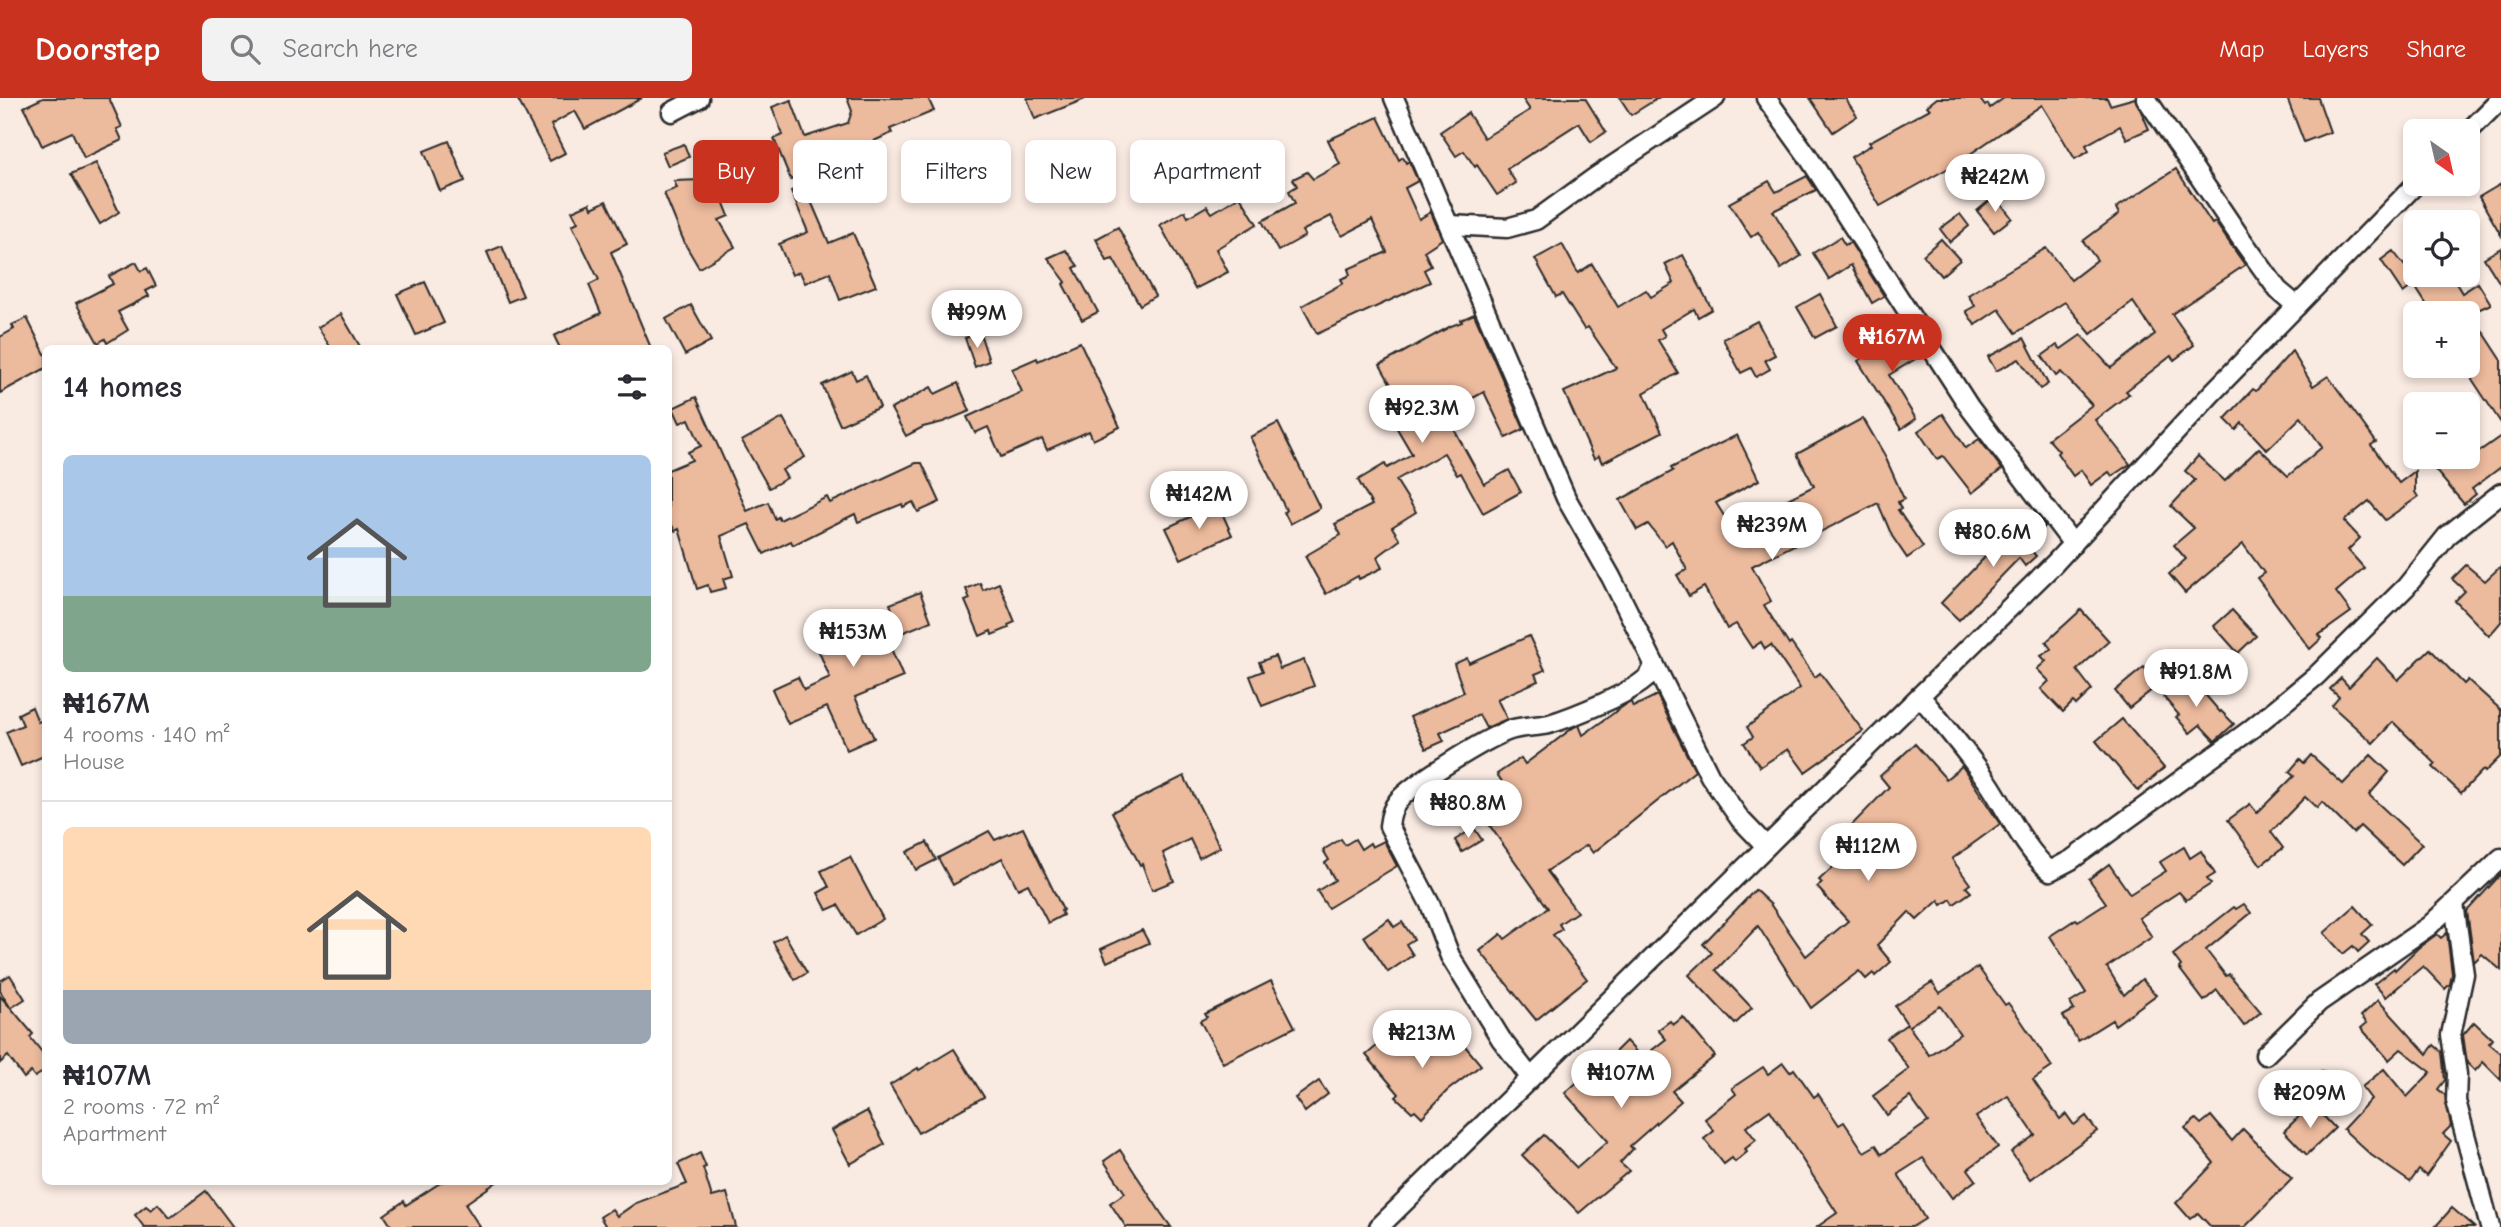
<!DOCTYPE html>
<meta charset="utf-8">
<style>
body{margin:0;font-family:"Comic Neue",sans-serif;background:#f2f2f3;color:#2b2b33;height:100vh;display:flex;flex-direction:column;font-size:26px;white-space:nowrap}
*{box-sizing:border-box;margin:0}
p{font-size:23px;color:#7c7c81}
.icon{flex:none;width:38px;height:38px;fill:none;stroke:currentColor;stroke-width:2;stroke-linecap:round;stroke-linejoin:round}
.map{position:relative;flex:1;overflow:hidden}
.side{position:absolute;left:42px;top:247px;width:630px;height:840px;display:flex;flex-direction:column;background:#fff;border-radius:10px;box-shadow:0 4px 10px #0003}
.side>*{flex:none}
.top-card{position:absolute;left:693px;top:42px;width:665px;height:63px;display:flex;gap:14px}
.needle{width:46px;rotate:146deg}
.fabs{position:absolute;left:2403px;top:21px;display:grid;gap:14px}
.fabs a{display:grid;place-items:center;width:77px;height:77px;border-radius:10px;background:#fff;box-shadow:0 4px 10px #0003;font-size:35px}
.price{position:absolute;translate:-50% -60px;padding:0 16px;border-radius:24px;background:#fff;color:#222;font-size:23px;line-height:46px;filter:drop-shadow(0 2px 4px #0008)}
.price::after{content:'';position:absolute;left:50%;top:42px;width:21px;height:16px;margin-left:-10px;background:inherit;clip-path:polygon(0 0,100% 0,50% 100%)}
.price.active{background:#c8321e;color:#fff}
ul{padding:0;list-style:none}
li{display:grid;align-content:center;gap:14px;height:371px;padding:0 21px}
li+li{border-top:2px solid #e1e1e2}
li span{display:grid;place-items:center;height:217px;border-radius:10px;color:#555}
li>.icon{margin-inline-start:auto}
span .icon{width:126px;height:126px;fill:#fffc;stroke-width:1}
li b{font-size:30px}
h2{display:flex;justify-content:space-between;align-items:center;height:84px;padding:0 21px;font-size:30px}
.pill{padding:0 24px;border-radius:10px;background:#fff;box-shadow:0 4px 10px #0003;font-size:24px;line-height:63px}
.pill.active{background:#c8321e;color:#fff}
header{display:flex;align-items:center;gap:42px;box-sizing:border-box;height:98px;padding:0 35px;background:#c8321e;color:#fff}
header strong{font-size:33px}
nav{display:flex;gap:38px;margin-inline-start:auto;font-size:24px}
.search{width:490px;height:63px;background:#f2f2f3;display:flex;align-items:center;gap:18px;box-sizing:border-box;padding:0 24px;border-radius:10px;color:#7c7c81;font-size:26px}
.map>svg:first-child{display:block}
</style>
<header>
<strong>Doorstep</strong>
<div class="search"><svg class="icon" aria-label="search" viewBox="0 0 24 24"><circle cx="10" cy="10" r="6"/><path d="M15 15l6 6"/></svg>Search here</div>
<nav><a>Map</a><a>Layers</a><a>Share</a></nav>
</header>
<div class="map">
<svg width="2501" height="1129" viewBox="0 0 2501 1129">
<rect width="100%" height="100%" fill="#f9eae2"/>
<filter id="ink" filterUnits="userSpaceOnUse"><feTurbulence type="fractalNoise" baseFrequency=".0143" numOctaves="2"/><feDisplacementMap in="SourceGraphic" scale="14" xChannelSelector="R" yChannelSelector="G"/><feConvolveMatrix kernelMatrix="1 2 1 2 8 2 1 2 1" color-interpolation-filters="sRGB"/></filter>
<g filter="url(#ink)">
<g fill="#ecba9d" stroke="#2b2b2b" stroke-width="2" fill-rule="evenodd">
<path d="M43,0H109L122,29L117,31L122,42L84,60L72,34L42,48L24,9Z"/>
<path d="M517,0H642L585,31L575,13L551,27L565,55L550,63Z"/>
<path d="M847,0H928L934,13L890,31L892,35L867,46L866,45L812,63L816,72L791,82L774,41L783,37L772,9L791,2L805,39L848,25L852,13Z"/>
<path d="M1027,0H1085V1L1035,21Z"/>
<path d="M1522,0H1585L1606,34L1591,44L1579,25L1507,71L1516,85L1497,97L1477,67L1475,69L1464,53L1456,58L1440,34L1468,15L1484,40L1530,12Z"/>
<path d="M1620,0H1658L1631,17Z"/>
<path d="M1810,0H1845L1857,18L1833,34Z"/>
<path d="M1937,0H1979L1985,8L1988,6L1990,10L2004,0H2107L2110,7L2135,0L2149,31L2127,41L2120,28L2086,47L2089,53L2075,61L2042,7L1954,67L1880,108L1851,59L1871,47L1869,44L1930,11L1927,8Z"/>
<path d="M2287,0H2318L2330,34L2304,44Z"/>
<path d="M1378,19L1399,62L1403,59L1406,65L1409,63L1418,83L1405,90L1419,121L1431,114L1442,141L1424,153L1431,168L1424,172L1430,184L1317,236L1302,208L1343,185L1341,181L1350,177L1348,171L1387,154L1372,122L1342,138L1331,118L1302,133L1305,138L1278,153L1262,123L1295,105L1289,93L1297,88L1293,81L1307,74L1313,81L1340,66L1328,42Z"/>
<path d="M449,43L465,83L440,93L424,53Z"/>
<path d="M684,46L689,59L668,68L662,54Z"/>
<path d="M999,49L1006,64L1002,66L1006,73L972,90L959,66Z"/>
<path d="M96,65L119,114L100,126L71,76Z"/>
<path d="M2176,71L2212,126L2215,124L2245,167L2172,216L2194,247L2174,262L2171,258L2126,293L2129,296L2095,322L2130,366L2112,378L2109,374L2091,387L2081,372L2073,378L2057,355L2059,353L2048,341L2092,307L2061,274L2056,278L2042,258L2057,247L2061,251L2081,237L2111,270L2155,236L2133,204L2091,236L2065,204L2016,235L1999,211L1975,227L1966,213L1975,208L1968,197L2046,150L2071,182L2097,162L2083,143L2119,116L2116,110Z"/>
<path d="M1807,78L1816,92L1773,113L1801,158L1781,171L1758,134L1751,139L1729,105L1769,83L1776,94Z"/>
<path d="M702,82L705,88L715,83L729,118L719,122L735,149L699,170L685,146L664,95L677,90L674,83Z"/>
<path d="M2501,86V137L2479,99Z"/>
<path d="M804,87L829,145L853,135L876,188L840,202L830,175L805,185L800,174L792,177L779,146L808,134L791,93Z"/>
<path d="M1240,98L1257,126L1216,151L1228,174L1195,191L1160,127L1185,113L1188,119L1207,108L1212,115Z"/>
<path d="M1995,98L2012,120L1994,134L1977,113Z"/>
<path d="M606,103L627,146L611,154L651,250H560L554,238L601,215L589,187L599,182L572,127L578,124L572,113L590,105L592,110Z"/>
<path d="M1960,116L1969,128L1950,144L1940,131Z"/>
<path d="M1118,129L1155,198L1140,207L1113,161L1107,163L1096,141Z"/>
<path d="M1840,139L1845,147L1850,144L1884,198L1872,205L1851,167L1829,181L1813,155Z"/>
<path d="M1941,141L1960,162L1941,178L1923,157Z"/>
<path d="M1562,146L1578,175L1592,166L1618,209L1646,192L1651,199L1674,185L1665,166L1683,157L1712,211L1698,219L1694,211L1661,231L1665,238L1658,242L1678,275L1644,295L1662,334L1602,365L1599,358L1594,361L1564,294L1616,270L1588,229L1584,231L1562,196L1556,199L1535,161Z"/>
<path d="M502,148L523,198L508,204L487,154Z"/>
<path d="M2501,150V187L2484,160Z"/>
<path d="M1066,152L1078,168L1074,170L1098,214L1082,222L1063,186L1066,184L1048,160Z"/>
<path d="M2393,153L2412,177H2451L2462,195L2478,185L2491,206L2471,215L2501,261V325L2464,269L2468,268V215H2432L2414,187L2403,195L2381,162Z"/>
<path d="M136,164L141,173L147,170L156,188L146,193L149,198L118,214L128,232L107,245L105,241L98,245L76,205L113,186L109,178Z"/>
<path d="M425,184L444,225L416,237L397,196Z"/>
<path d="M1820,196L1837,228L1815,240L1797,209Z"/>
<path d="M691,207L711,243L685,257L666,221Z"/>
<path d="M341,216L361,250H331L318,229Z"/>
<path d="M1474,216L1524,331L1506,340L1484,294L1445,315L1484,386L1509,372L1521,394L1483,415L1461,375L1457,377L1444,355L1396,382L1416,414L1392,429L1400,442L1377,459L1382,470L1359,481L1358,478L1326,496L1305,458L1341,437L1335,426L1372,407L1358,382L1385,366L1387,370L1412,356L1378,298L1394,292L1380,267L1451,228L1462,224L1461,222Z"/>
<path d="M27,220L46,258V270L0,295V239L14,231L12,227Z"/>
<path d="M1757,223L1775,257L1765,262L1770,271L1756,279L1751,270L1741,275L1723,241Z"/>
<path d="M1907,233L1922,257L1889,277L1916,321L1901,331L1858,263Z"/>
<path d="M980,235L989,263L975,269L965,240Z"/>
<path d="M2024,240L2048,286L2040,291L2019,261L1996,273L1988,259Z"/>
<path d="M1080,244L1120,329L1093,342L1089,333L1047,352L1042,341L1001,359L988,329L975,335L967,319L1022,294L1012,271L1037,260L1038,263Z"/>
<path d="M2292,253L2313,288L2328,278L2376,344L2371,347L2399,385L2415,373V394L2418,399L2385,422L2369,403L2344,423L2360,440L2348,452L2364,470L2336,494L2351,514L2319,537L2322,540L2310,551L2257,480L2264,475L2243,446L2185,495L2169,476L2186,461L2174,447L2194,430L2171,408L2195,382L2185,373L2198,358L2225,383L2259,350L2288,378L2322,349L2301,319L2267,352L2242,325L2236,332L2225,321L2253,291L2256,293Z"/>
<path d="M852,273L856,282L866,277L880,309L840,327L822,287Z"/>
<path d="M958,285L970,313L943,324L923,329L906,338L891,311L931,289L935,296Z"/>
<path d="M696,299L747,413L768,404L775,421L778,419L780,422L827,399L830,405L916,365H922L940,404L918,414L913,404L903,409L902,406L858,424L855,416L793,447L791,443L764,456L749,426L721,438L733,478L723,481L726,490L710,494L708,487L697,491L679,431L675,433L668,420V372L692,362L688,354L701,348L689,321L680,325L673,310Z"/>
<path d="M1943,316L1966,350L1979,341L2002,371L1972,395L1943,358L1937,361L1918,333Z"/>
<path d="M783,320L805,359L782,372L787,380L769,390L742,343Z"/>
<path d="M1863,320L1884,356L1904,401L1898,404L1901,411L1898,412L1923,449L1907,460L1892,438L1878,405L1752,468L1771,503L1764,507L1789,547L1791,545L1815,579L1820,575L1863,633L1805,674L1788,651L1760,669L1744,645L1753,639L1747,629L1800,590L1771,547L1765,551L1761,544L1752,550L1736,526L1727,531L1704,489L1689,498L1677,477L1687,472L1672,443L1665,448L1648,426L1637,432L1620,402L1673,373L1671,370L1737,337L1759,382L1716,405L1731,429L1814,388L1797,356Z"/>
<path d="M1278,325L1320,410L1290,426L1284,414L1286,412L1250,339Z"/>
<path d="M2501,338V369L2472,391L2476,396L2464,406L2424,359H2471Z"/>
<path d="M1218,406L1232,437L1181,461L1166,430Z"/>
<path d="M2036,416L2045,428L2025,445L2036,458L2025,468L2019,460L1959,522L1941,505L1987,457L1988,458Z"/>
<path d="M2466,467L2485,483L2501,468V524L2489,538L2455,503L2465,493L2452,481Z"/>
<path d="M980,485L983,492L999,485L1015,524L1008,527L1009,530L992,537L991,533L980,538L965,503L970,501L966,491Z"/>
<path d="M920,494L931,523L887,541L903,579L855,599L874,640L847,652L827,609L788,626L772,591L798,579L804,592L830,580L810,532L833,522L838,533L892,511L890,506Z"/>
<path d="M2081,512L2109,543L2077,572L2092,592L2076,607L2073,604L2063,614L2041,591L2049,583L2037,571L2046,563L2041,558L2051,551L2046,544Z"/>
<path d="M2232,512L2256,538L2238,555L2214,528Z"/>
<path d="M1529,538L1545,572L1535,576L1538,583L1497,601L1507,621L1486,630L1479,617L1440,635L1444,643L1426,651L1410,619L1464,594L1454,566L1467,560L1469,565Z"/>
<path d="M2430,551L2464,586L2468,582L2501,612V658L2485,674L2483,672L2461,695L2433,669L2436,666L2393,624L2373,645L2332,608L2339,599L2330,591L2341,580L2349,589L2377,560L2398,582Z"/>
<path d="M1275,558L1280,571L1304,562L1314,588L1262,608L1250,578L1263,573L1259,564Z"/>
<path d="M2144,569L2158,587L2129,610L2115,593Z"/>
<path d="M2182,578L2193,591L2197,587L2220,614L2221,613L2234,626L2215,643L2200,627L2190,635L2176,619L2179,617L2161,596Z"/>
<path d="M1657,597L1695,673L1593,755L1587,747L1547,773L1577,814L1559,826L1562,831L1553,837L1587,881L1536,922L1480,853L1501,836L1505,841L1548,810L1490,728L1518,708L1497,676L1521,660L1525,666L1574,629L1579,627L1583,637L1625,607L1631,604L1633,609Z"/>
<path d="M32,609L38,624L46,621V657L21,668L6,634L23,627L18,616Z"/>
<path d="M2122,621L2164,670L2138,693L2096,643Z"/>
<path d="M1915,646L1946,681L1962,668L2000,726L1952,761L1970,786L1966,789L1971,794L1954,806L1951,801L1942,807L1939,802L1917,822L1909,814L1877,847L1891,864L1875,878L1873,875L1866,881L1859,873L1811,910L1758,828L1716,872L1752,910L1735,926L1689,877L1712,855L1703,846L1755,792L1770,806L1806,858L1848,823L1817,789L1822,785L1819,782L1845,758L1836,748L1847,737L1845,734L1889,689L1880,678Z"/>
<path d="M2311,657L2343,686L2371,657L2389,674L2369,697L2422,746L2402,767L2360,728L2353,735L2322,704L2317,710L2305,699L2271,734L2283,750L2261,767L2228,722L2250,706L2257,715L2294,678L2289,674L2300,661L2304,665Z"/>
<path d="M1184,678L1220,749L1199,760L1190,741L1163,755L1174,783L1152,792L1142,766L1140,767L1112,714Z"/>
<path d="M1023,730L1063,812L1061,813L1063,817L1048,825L1028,786L1018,791L1002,760L953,787L938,760L989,733L995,742Z"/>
<path d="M1474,730L1482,742L1462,754L1455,742Z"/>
<path d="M1341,741L1345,747L1355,741L1361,751L1370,745L1372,749L1384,743L1397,768L1328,810L1317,793L1335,782L1325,765L1329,762L1323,752Z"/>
<path d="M927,744L936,762L916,772L907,754Z"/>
<path d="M2184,749L2190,760L2201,753L2215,776L2207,781L2211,786L2186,802L2179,794L2139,820L2152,839L2107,869L2124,897L2142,881L2156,897L2115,927L2112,922L2078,943L2063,918L2074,912L2070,905L2086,895L2050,838L2076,821L2078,823L2106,805L2089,781L2109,766L2130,796L2166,773L2160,764Z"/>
<path d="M850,759L883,821L856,837L838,807L827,812L818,795L829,789L821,773Z"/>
<path d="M2501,776V872L2482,856L2474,864L2467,813Z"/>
<path d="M2244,806L2251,815L2206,852L2226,878L2229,876L2261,914L2244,928L2217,892L2204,903L2179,870L2181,868L2173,857L2234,809L2236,811Z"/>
<path d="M2355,808L2372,827L2362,836L2369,844L2358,854L2353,848L2343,856L2324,835Z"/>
<path d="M1389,821L1394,829L1402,824L1414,841L1406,846L1413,857L1388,874L1364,838Z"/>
<path d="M1142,832L1149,845L1107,864L1101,851Z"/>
<path d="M2447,835L2452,876L2450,886L2445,891L2423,868L2386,899L2374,886L2394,870L2395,872L2418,850L2437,836L2441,840Z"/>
<path d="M785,837L807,875L795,882L773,844Z"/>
<path d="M1978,869L2005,907L2008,905L2018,918L2052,969L2033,982L2060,1021L2066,1016L2074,1027L2086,1018L2097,1033L2030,1081L2011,1054L2035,1037L2008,998L1976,1019L1998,1049L1968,1071L1976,1082L1952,1100L1923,1060L1898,1076L1925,1121L1912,1129H1817L1837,1115L1770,1012L1746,1029L1756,1042L1745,1051L1747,1054L1735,1064L1732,1060L1724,1066L1704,1041L1714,1033L1705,1021L1736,996L1732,990L1763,969L1768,976L1783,965L1790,974L1794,971L1814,999L1818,996L1839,1027L1844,1024L1864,1054L1876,1047L1882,1056L1928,1024L1910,999L1887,1017L1873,998L1909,971L1887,940L1907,926L1895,908L1932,884L1940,895ZM1940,908L1960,936L1929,957L1909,928Z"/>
<path d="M10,877L25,901L11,910L33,936L30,939L46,959V972L35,979L31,974L24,980L8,958L0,965V898L10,909L0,893V883Z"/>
<path d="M1271,883L1295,929L1223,965L1200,923L1207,919L1205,916Z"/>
<path d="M2378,902L2427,956L2434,947L2442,954L2445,982L2438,991L2445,997L2451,1028L2443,1036L2451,1043L2426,1078L2419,1072L2410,1084L2371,1057L2343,1031L2371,1001L2362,989L2384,971L2407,999L2431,974L2401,951L2389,962L2361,930L2367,925L2361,918Z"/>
<path d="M1683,919L1715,958L1672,993L1681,1003L1630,1048L1633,1051L1620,1065L1629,1073L1579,1115L1522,1057L1544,1037L1577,1070L1608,1043L1565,995L1598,966L1600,969L1626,943L1642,960L1666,941L1658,932L1670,923L1673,927Z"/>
<path d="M2474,924L2492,941L2489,945L2501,955V982L2483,964L2475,973L2467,965L2463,937Z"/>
<path d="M1397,931L1422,962L1455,936L1481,967L1447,993L1422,1019L1415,1012L1412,1014L1396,999L1399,996L1366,957Z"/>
<path d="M954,951L984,999L918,1035L890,987L918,970L919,972Z"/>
<path d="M2322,973L2339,989L2324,1006L2306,990Z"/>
<path d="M1319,983L1328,996L1305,1014L1295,1000Z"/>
<path d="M2312,1006L2335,1030L2307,1057L2284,1033Z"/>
<path d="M867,1013L885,1046L850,1066L832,1032Z"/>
<path d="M2211,1018L2232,1043L2243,1031L2292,1081L2245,1129H2211L2198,1115L2190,1121L2176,1105L2214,1065L2185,1030L2196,1021L2201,1026Z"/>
<path d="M1120,1052L1161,1115L1171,1129H1126L1110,1105L1125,1095L1104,1063Z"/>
<path d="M700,1055L706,1069L703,1070L712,1099L727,1095L736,1129H603L605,1127L600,1119L612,1111L617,1118L636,1105L687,1086L678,1066Z"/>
<path d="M443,1083H498L465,1106L480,1129H392L384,1117L404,1103L406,1107Z"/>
<path d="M206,1093L233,1129H144L135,1117L146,1108L151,1112L158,1106L170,1120Z"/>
<path d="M2452,1110L2474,1129H2435Z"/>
</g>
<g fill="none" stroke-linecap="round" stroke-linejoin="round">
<g stroke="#2b2b2b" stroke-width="23">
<g id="street">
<path d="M1394,0L1566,400L1611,479L1710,678L1740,721L1766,748"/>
<path d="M1766,0L1807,57L1970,310L2073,446"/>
<path d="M2146,0L2242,142L2278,192L2297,208"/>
<path d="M672,14L699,0"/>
<path d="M2468,34L2501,1"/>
<path d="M1450,127L1507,130L1536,122L1594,80L1715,0"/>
<path d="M1920,598C1943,626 1967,654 1988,684C2007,712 2024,751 2050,773L2071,762L2250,632L2316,578L2406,489L2447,438L2501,395"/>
<path d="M2454,805L2464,876L2451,937L2457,976L2456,1003L2490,1129"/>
<path d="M2265,957L2319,904L2429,828L2501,760"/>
<path d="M1530,979L1501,941L1450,858L1430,806L1389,728C1390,719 1392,710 1398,703C1413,685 1484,642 1507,633C1520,628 1535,629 1549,626C1569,620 1639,593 1650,576C1652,573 1653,570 1654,566"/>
<path d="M1379,1129L2054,466L2212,295L2416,86"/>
</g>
</g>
<use href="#street" stroke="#fff" stroke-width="18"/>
</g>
</g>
</svg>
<div class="fabs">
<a><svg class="needle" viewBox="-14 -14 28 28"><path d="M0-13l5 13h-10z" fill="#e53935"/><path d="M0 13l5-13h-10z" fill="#7c7c81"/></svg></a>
<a><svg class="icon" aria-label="locate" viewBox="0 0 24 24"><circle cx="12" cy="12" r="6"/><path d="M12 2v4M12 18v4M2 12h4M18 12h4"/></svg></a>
<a>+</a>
<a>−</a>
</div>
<b class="price" style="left:1995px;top:116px">₦242M</b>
<b class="price" style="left:977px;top:252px">₦99M</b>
<b class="price active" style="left:1892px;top:276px">₦167M</b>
<b class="price" style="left:1422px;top:347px">₦92.3M</b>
<b class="price" style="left:1199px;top:433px">₦142M</b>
<b class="price" style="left:1772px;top:464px">₦239M</b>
<b class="price" style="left:1993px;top:471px">₦80.6M</b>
<b class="price" style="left:853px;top:571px">₦153M</b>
<b class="price" style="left:2196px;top:611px">₦91.8M</b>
<b class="price" style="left:1468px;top:742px">₦80.8M</b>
<b class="price" style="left:1868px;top:785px">₦112M</b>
<b class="price" style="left:1422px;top:972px">₦213M</b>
<b class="price" style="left:1621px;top:1012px">₦107M</b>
<b class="price" style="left:2310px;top:1032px">₦209M</b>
<div class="top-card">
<a class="pill active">Buy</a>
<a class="pill">Rent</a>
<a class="pill">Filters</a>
<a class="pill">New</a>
<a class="pill">Apartment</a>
</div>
<section class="side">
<h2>14 homes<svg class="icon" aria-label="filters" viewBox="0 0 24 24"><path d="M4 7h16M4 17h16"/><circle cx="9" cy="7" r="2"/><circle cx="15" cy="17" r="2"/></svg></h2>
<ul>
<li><span style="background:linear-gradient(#a9c7e8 65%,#7fa58c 0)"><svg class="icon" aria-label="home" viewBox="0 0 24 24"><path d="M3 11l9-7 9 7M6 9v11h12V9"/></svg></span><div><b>₦167M</b><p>4 rooms · 140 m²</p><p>House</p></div></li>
<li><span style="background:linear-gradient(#ffd9b3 75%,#9aa5b1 0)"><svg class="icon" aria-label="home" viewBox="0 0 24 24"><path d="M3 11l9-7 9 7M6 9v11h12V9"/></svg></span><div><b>₦107M</b><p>2 rooms · 72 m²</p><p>Apartment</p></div></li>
</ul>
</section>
</div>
